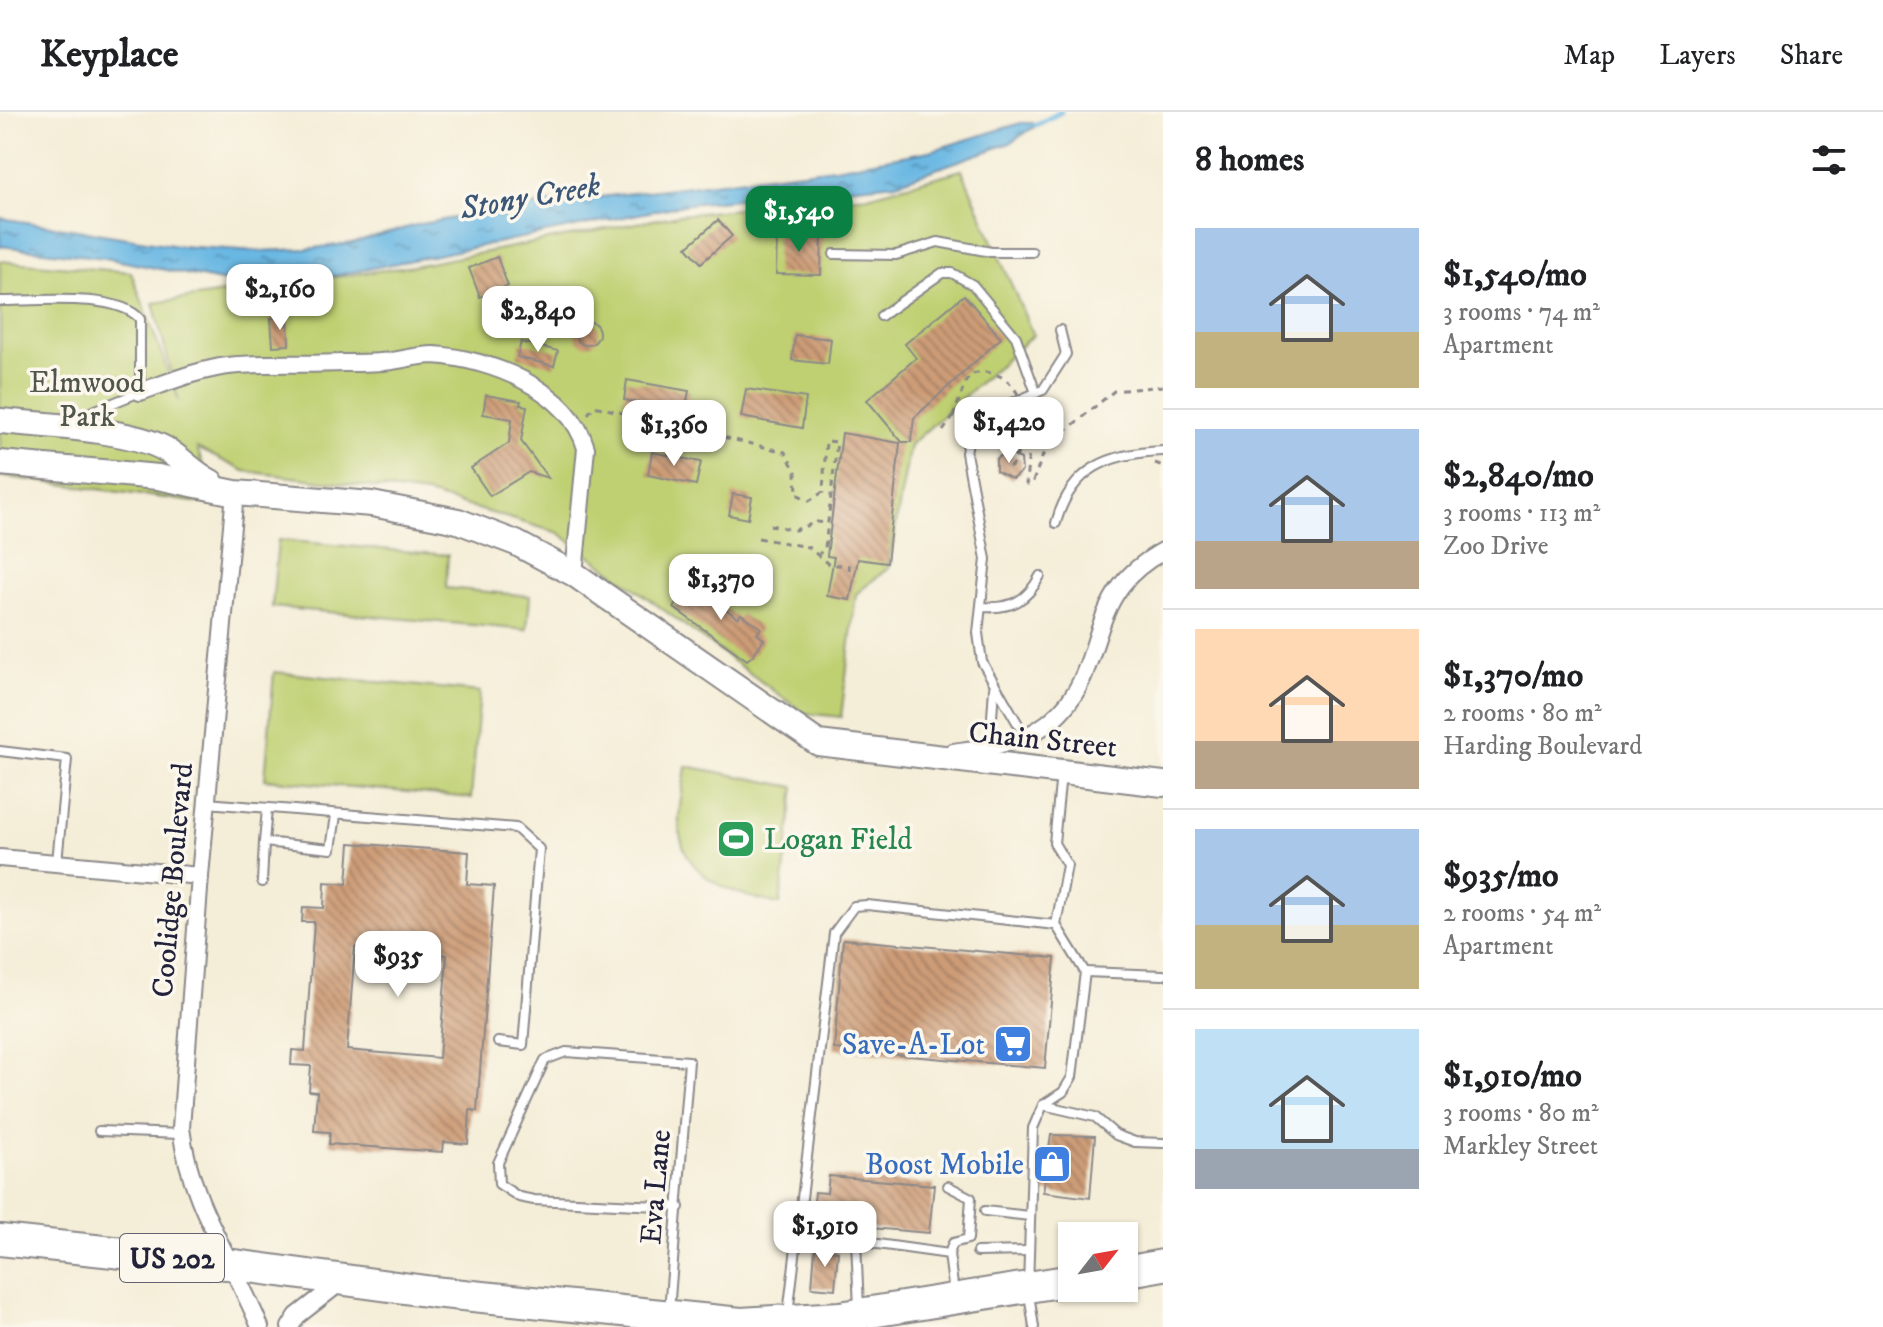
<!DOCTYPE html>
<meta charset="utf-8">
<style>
body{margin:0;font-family:"IM FELL DW Pica",serif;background:#f2f2f2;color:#202124;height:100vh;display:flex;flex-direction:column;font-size:30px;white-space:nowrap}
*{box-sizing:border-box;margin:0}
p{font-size:26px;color:#757577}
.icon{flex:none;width:44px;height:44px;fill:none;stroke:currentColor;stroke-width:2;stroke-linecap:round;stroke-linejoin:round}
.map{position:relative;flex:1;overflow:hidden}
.drawer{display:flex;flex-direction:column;background:#fff;width:720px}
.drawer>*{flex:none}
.needle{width:52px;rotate:59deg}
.fabs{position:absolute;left:1058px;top:1110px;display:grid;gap:16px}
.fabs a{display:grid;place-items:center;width:80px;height:80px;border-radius:0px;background:#fff;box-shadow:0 2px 6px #0004;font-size:40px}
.price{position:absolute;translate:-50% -68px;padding:0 18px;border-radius:16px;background:#fff;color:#222;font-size:26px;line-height:52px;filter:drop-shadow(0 2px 4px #0008)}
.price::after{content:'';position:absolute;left:50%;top:48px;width:24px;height:18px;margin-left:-12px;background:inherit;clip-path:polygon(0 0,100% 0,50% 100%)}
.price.on{background:#0b8043;color:#fff}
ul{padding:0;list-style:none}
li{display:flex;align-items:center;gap:24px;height:200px;padding:0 32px}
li+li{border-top:2px solid #e0e0e0}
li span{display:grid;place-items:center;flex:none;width:224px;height:160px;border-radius:0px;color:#555}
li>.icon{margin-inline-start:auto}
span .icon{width:96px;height:96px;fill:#fffc;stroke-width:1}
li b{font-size:34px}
h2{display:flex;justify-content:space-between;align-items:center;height:96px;padding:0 32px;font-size:34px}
header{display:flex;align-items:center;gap:48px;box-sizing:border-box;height:112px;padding:0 40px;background:#fff;border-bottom:2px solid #e0e0e0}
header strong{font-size:38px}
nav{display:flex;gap:44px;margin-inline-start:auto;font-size:28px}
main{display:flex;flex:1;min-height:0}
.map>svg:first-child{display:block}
</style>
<header>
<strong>Keyplace</strong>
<nav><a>Map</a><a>Layers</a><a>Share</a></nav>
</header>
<main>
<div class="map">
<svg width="1163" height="1215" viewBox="0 0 1163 1215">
<defs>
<pattern id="water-ripples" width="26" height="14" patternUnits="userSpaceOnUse" patternTransform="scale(2)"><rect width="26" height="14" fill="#69b7e3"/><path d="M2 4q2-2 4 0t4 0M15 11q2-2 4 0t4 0" fill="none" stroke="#5694b9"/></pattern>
<pattern id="building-back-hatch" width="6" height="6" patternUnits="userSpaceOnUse" patternTransform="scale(2)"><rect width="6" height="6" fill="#cd9c77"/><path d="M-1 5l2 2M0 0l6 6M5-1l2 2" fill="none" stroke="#a67f63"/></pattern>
</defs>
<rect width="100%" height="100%" fill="#fbf7ec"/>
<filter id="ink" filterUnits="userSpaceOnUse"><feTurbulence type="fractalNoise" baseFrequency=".0125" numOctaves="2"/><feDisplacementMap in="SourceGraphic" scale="16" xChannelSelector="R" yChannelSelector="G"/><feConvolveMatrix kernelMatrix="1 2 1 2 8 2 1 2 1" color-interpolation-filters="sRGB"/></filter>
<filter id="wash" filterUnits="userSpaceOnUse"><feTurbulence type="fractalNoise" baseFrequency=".006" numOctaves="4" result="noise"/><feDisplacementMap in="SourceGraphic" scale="32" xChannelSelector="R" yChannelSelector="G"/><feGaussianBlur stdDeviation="1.8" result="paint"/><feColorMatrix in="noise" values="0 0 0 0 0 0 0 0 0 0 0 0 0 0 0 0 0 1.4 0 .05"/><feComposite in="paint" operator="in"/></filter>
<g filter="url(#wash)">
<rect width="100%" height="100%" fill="#f4edd7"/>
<g fill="#bfd072" stroke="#707956" stroke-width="2">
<path d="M962,58L1033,223L910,333L888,456L856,482L841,605L804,601L559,421L427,382L244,359L197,336L217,393L0,364V149L131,160L179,289L153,191L413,154L679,103L868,84Z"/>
<path d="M278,428L448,443L446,476L530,484L527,518L272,495Z"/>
<path d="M274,560L480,580L471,686L265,667Z"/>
<path d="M686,654L795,675L780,792C732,783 676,765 679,704C680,687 684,671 686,654Z"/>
</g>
<path fill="url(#water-ripples)" stroke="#466c8f" stroke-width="2" d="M1021,11H1040L1010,31L896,71L688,92L318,167L226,170L105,146L0,134V106L178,134L258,139L307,137L352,131L420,112L511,96L835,56L930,39Z"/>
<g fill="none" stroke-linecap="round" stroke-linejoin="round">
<path stroke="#69b7e3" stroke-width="5" d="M1036,13L1061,0"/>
</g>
<g id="blocks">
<g fill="url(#building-back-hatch)" fill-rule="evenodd">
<path d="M718,108L732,124L701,151L687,135Z"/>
<path d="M777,121L822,122L821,163L776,162Z"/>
<path d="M497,145L508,174L480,185L469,156Z"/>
<path d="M964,183L1001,226L914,306L911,330H902L867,288L916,246L905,232Z"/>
<path d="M271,206H288L289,233L273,234Z"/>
<circle cx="587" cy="221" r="12"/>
<path d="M795,223L831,227L828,252L792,248Z"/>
<path d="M521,230L558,239L554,254L517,245Z"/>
<path d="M627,268L689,279L685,299L624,288Z"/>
<path d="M746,277L806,286L802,316L741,305Z"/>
<path d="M486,283L521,289L520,293L527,294L521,329L548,366L529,360L490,384L471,356L509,331L512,307L483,302Z"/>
<path d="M842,321L900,331L887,451L858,447L850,488L827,484L834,445L827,444Z"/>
<path d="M652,340L701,350L696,373L648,363Z"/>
<path d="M1006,340L1021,347L1022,359L1012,367L996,359V347Z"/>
<path d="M733,382L752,385L748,407L729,403Z"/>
<path d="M691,472L738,506L741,502L761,516L757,522L764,527L753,543L747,548L674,496Z"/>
<path d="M350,731L469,740L467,772L494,774L477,999L470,998L468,1032L444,1030L443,1040L329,1032L330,1020L314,1019L317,980L309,979L311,954L291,953L292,938L305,939L314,810H302L303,795L324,796L325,770L347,772ZM355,835L447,843L439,946L347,938Z"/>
<path d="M843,827L1055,846L1045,956L834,937Z"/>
<path d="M1051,1023L1095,1024L1090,1086L1043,1080Z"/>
<path d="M829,1064L934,1073L929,1121L812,1111L815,1080L827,1081Z"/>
<path d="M815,1137L838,1139L835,1177L812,1175Z"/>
</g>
</g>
</g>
<g filter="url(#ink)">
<use href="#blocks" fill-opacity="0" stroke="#8b8889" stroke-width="2"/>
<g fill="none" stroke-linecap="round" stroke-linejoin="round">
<g stroke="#8b8889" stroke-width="12">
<g id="lane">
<path d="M834,142L896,143L938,130L991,140H1032"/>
<path d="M0,189C35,189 117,180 140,207V280L71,308"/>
<path d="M881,204L942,161H952L973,173L1016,225L1036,281"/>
<path d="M1056,411C1071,356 1109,341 1163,339"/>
<path d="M982,495C1011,497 1027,489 1040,464"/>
<path d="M1025,624L982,550L978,521L986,447L966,341L970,318L981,304L1043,278L1066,242L1060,218"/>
<path d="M990,634L994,576"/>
<path d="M0,639L67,647L57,750"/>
<path d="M207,691L516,716L539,737L523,933L498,930"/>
<path d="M264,730L267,697"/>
<path d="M262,770L264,730L331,737L336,703"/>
<path d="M1085,860L1163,863"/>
<path d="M1043,993L1095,1005L1116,1023L1135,1030L1163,1031"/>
<path d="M99,1019L181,1022"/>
<path d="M948,1074L971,1086L968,1127L953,1131L949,1142"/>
<path d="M985,1099L1030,1104"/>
<path d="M799,1121L949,1142L954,1181"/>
<path d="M856,1129L859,1196"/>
<path d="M977,1140L1029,1139"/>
<path d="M669,1199L689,949L566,940L545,948L498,1051L499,1072L519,1085L534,1088L679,1095"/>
<path d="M788,1202L834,821L854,794L867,793L1056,813"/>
<path d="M1034,1215L1028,1175L1033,1016L1043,993L1063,980L1072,965L1085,860L1056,813L1067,753L1054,731L1061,662"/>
</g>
</g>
<g stroke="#8b8889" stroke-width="20">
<g id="street">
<path d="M140,280C169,270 197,258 228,254C265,250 305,253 343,251C359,251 376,251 392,249C405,247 420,243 434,243C490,247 569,277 586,336L574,462"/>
<path d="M235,381L200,764L181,1016C190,1092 232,1146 260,1215"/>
<path d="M953,640C980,636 1012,633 1036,619C1099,581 1086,521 1121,474C1132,459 1147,448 1163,439"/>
<path d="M0,746L200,764"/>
<path d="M290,1215L297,1204L342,1169"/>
</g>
</g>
<g stroke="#8b8889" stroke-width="28">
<g id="secondary">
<path d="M0,309C42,313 130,317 165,337C182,347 193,361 211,370"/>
<path d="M0,351L158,365L235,381L372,392L458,409L516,431L574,462L818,631L1163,672"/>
</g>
</g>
<g stroke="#8b8889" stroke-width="34">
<g id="highway">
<path d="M0,1128L227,1152L433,1180L741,1211L840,1205L1072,1168"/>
<path d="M1124,1160L1163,1153"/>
</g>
</g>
<g stroke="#8b8889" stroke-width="3" stroke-dasharray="6 6" stroke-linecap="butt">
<path d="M588,302L594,294L785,340L796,360L797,382L809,389L823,380L826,329L837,330L825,436L819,442"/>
<path d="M943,319L953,305"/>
<path d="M1155,351L1163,354"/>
<path d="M770,413L795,418L817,410L828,411"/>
<path d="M758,426L808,435L828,452L849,454L850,463"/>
</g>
<use href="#lane" stroke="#fff" stroke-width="8"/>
<use href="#street" stroke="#fff" stroke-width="16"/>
<use href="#secondary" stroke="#fff" stroke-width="24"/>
<use href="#highway" stroke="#fff" stroke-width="30"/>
<path stroke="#8b8889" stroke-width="3" stroke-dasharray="6 6" stroke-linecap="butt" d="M953,305L966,269L973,262C1002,253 1027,281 1022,310C1019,324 1010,339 1005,352L1011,355L1026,324L1030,326L1026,372H1032L1046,335L1114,279L1163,274"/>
</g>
</g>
<defs>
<g id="stadium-square" transform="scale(2)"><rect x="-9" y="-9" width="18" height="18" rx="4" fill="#2e9e5b" stroke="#fbf7ec"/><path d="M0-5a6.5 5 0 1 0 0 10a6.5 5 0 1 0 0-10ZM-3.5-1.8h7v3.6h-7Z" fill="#fff"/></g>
<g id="supermarket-square" transform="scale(2)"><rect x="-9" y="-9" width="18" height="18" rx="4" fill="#3f7fe0" stroke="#fbf7ec"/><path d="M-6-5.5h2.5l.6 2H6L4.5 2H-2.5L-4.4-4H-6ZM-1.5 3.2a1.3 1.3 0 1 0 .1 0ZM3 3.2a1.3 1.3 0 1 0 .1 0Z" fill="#fff"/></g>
<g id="shop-square" transform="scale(2)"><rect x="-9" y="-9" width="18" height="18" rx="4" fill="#3f7fe0" stroke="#fbf7ec"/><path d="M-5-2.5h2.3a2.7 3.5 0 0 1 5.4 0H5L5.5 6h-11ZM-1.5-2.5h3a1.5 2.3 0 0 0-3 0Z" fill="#fff"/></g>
</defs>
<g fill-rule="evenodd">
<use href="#stadium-square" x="736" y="727"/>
<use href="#supermarket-square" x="1013" y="932"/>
<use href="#shop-square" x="1052" y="1052"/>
</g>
<g text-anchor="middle" stroke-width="7" stroke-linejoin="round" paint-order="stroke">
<rect fill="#fbf7ec" stroke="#636270" stroke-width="2" x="120" y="1122" width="104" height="48" rx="6"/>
<g font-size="28" font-weight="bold" fill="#22223b">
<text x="172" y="1156">US 202</text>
</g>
<g font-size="30" fill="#51564c" stroke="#fbf7ec">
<text x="87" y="280">Elmwood<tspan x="87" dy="34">Park</tspan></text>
</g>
<g font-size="30" fill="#22223b" stroke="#fbf7ec">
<text transform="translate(1043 627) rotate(6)" y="10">Chain Street</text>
<text transform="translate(172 768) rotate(-85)" y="10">Coolidge Boulevard</text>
<text transform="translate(655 1075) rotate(-85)" y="10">Eva Lane</text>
</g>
<g font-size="30" fill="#27864d" stroke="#fbf7ec" text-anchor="start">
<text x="764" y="737">Logan Field</text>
</g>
<g font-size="30" fill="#366cbe" stroke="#fbf7ec" text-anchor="end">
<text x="985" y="942">Save-A-Lot</text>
<text x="1024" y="1062">Boost Mobile</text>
</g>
<g font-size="32" font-style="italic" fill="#3b5676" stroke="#fbf7ec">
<text transform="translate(530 84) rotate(-10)" y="11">Stony Creek</text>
</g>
</g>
</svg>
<div class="fabs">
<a><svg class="needle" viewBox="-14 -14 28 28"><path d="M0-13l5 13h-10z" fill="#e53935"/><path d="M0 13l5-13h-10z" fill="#757577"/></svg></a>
</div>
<b class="price on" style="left:799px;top:142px">$1,540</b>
<b class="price" style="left:280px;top:220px">$2,160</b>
<b class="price" style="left:538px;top:242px">$2,840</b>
<b class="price" style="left:1009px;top:353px">$1,420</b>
<b class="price" style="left:674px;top:356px">$1,360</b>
<b class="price" style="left:721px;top:510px">$1,370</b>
<b class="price" style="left:398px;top:887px">$935</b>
<b class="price" style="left:825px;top:1157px">$1,910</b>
</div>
<section class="drawer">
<h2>8 homes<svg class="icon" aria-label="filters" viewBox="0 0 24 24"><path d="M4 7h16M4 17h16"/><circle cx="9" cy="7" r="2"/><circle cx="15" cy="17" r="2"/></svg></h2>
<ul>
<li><span style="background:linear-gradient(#a9c7e8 65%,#c2b280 0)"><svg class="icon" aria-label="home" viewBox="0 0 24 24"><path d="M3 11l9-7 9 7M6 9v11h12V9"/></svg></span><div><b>$1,540/mo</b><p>3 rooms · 74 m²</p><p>Apartment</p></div></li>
<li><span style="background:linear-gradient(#a9c7e8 70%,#b9a48a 0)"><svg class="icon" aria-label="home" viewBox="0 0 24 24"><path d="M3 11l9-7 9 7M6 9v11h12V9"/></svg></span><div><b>$2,840/mo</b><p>3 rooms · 113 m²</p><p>Zoo Drive</p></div></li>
<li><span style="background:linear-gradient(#ffd9b3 70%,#b9a48a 0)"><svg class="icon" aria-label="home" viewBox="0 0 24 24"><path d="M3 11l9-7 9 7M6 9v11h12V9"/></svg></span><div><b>$1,370/mo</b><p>2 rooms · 80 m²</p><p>Harding Boulevard</p></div></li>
<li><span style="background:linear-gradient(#a9c7e8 60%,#c2b280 0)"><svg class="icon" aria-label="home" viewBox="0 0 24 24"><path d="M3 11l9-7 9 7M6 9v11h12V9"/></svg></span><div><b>$935/mo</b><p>2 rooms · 54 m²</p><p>Apartment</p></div></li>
<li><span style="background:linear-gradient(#bfe0f5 75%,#9aa5b1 0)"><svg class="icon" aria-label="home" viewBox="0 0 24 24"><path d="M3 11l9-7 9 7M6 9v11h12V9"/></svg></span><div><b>$1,910/mo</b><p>3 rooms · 80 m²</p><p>Markley Street</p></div></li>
</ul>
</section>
</main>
